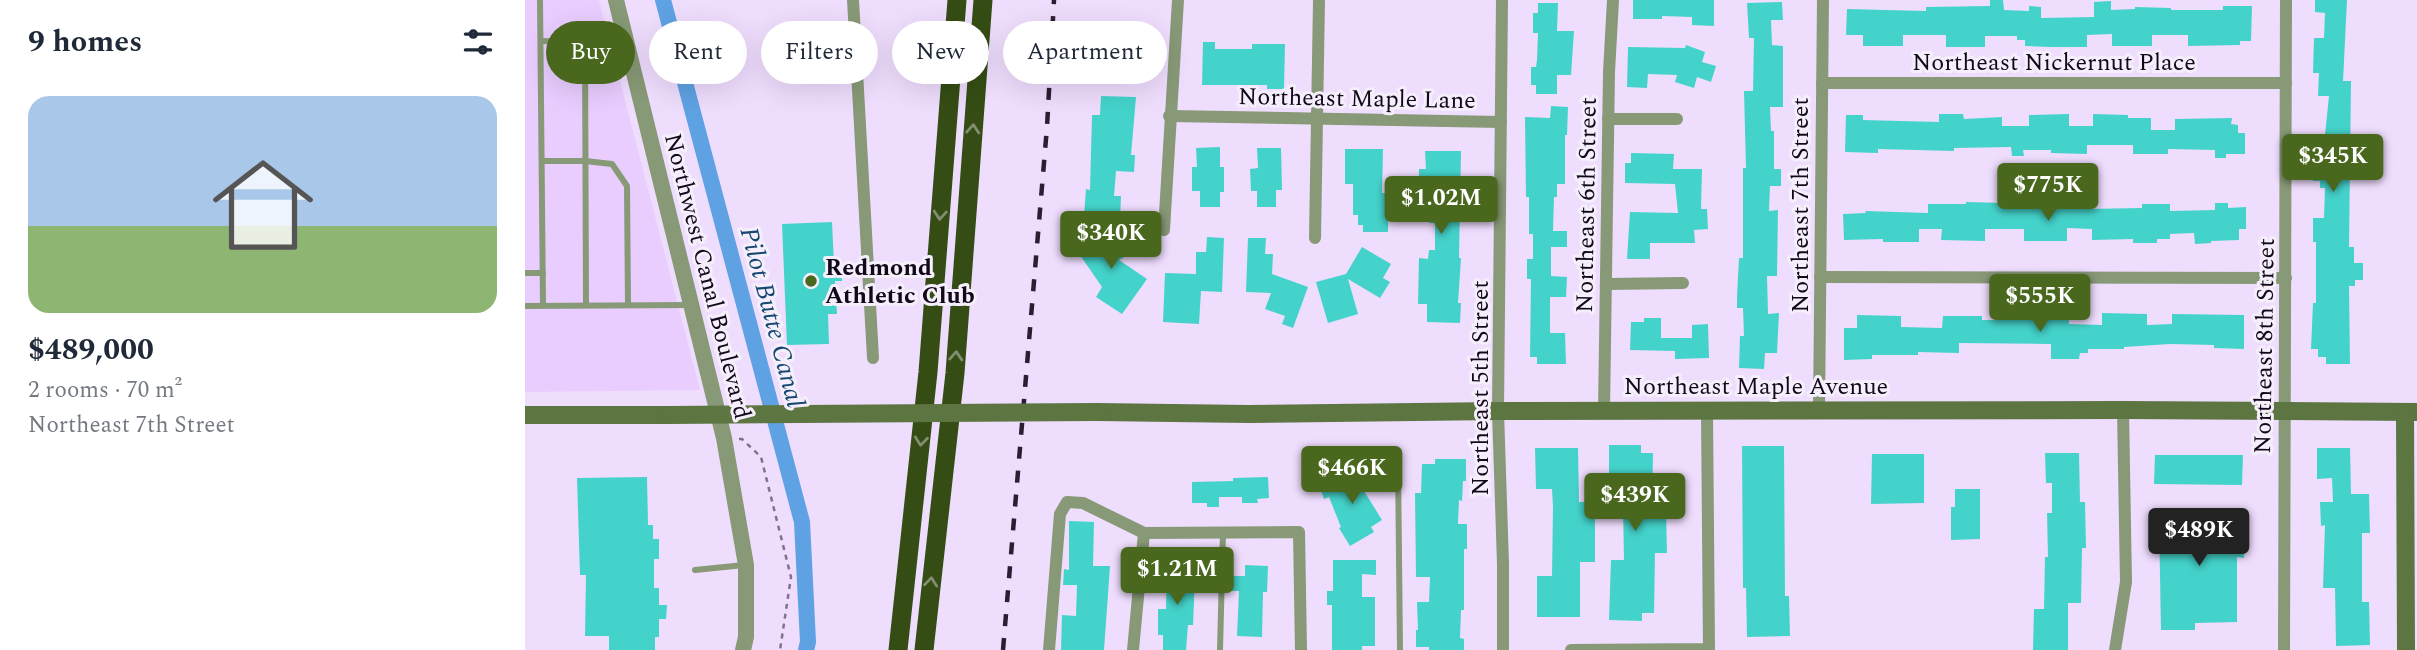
<!DOCTYPE html>
<meta charset="utf-8">
<style>
body{margin:0;font-family:Spectral,serif;background:#f2f2f3;color:#1f2937;height:100vh;display:flex;flex-direction:column;font-size:26px;white-space:nowrap}
*{box-sizing:border-box;margin:0}
p{font-size:23px;color:#747a83}
.icon{flex:none;width:38px;height:38px;fill:none;stroke:currentColor;stroke-width:2;stroke-linecap:round;stroke-linejoin:round}
.map{position:relative;flex:1;overflow:hidden}
.side{display:flex;flex-direction:column;background:#fff;width:525px}
.side>*{flex:none}
.hud{position:absolute;left:21px;top:21px;width:665px;height:63px;display:flex;gap:14px}
.price{position:absolute;translate:-50% -60px;padding:0 16px;border-radius:7px;background:#49681e;color:#fff;font-size:23px;line-height:46px;filter:drop-shadow(0 2px 4px #0008)}
.price::after{content:'';position:absolute;left:50%;top:42px;width:21px;height:16px;margin-left:-10px;background:inherit;clip-path:polygon(0 0,100% 0,50% 100%)}
.price.on{background:#222;color:#fff}
ul{padding:0;list-style:none}
li{display:grid;align-content:center;gap:14px;height:371px;padding:0 28px}
li+li{border-top:2px solid #e0e1e3}
li span{display:grid;place-items:center;height:217px;border-radius:21px;color:#555}
li>.icon{margin-inline-start:auto}
span .icon{width:126px;height:126px;fill:#fffc;stroke-width:1}
li b{font-size:30px}
h2{display:flex;justify-content:space-between;align-items:center;height:84px;padding:0 28px;font-size:30px}
.pill{padding:0 24px;border-radius:32px;background:#fff;box-shadow:0 7px 28px #0002;font-size:24px;line-height:63px}
.pill.on{background:#49681e;color:#fff}
main{display:flex;flex:1;min-height:0}
.map>svg:first-child{display:block}
</style>
<main>
<section class="side">
<h2>9 homes<svg class="icon" aria-label="filters" viewBox="0 0 24 24"><path d="M4 7h16M4 17h16"/><circle cx="9" cy="7" r="2"/><circle cx="15" cy="17" r="2"/></svg></h2>
<ul>
<li><span style="background:linear-gradient(#a9c7e8 60%,#8fb573 0)"><svg class="icon" aria-label="home" viewBox="0 0 24 24"><path d="M3 11l9-7 9 7M6 9v11h12V9"/></svg></span><div><b>$489,000</b><p>2 rooms · 70 m²</p><p>Northeast 7th Street</p></div></li>
</ul>
</section>
<div class="map">
<svg width="1892" height="650" viewBox="0 0 1892 650">
<rect width="100%" height="100%" fill="#efddfe"/>
<path fill="#e9cdff" d="M0,0H74L175,390L0,392Z"/>
<g fill="none" stroke-linecap="round" stroke-linejoin="round">
<path stroke="#5fa2e4" stroke-width="16" d="M138,0L277,522L283,642L281,650"/>
</g>
<g fill="#44d3cb">
<path d="M1108,0H1189V26L1167,25V17L1137,16V19H1108Z"/>
<path d="M1465,0H1478L1479,10L1504,11V6L1516,7V18L1569,17V2L1586,1V10L1610,9V7L1646,8V10H1698V6H1727L1726,41H1715V45L1663,46V35H1627V46H1587V34L1562,35V47H1526L1500,46V40H1492V36H1460V47H1421V35H1378V46H1338V35H1321L1322,9L1401,11V7L1465,6Z"/>
<path d="M1790,0H1822L1818,81H1826L1824,247H1829V263H1838V280H1830V286H1824L1825,364H1801V357H1793V349H1786L1788,303H1791V242H1788V218H1799L1800,188H1795V181H1788L1789,135H1800L1804,96H1793L1794,73H1788L1789,38H1799L1800,13L1790,12Z"/>
<path d="M1257,2L1258,20H1246L1247,45L1258,46V107H1245L1246,131H1249V169H1256V186H1245L1244,211L1253,210L1252,276H1242L1243,314L1254,313L1252,353H1240L1239,369L1214,368L1215,336H1219L1218,308H1212V296L1214,258H1218V168H1221L1219,91H1228L1229,38H1224L1222,3Z"/>
<path d="M1013,3H1033L1032,31H1049L1046,75H1032V94H1011V85H1006V67H1011L1012,60L1013,33H1008V13H1013Z"/>
<path d="M678,42H690V49H727V44H760L759,89H742V85H677Z"/>
<path d="M1161,45L1180,52L1177,62L1191,66L1186,82L1172,77L1169,88L1150,82L1152,75L1123,74L1122,88L1102,87L1103,47L1160,48Z"/>
<path d="M576,96L611,97L606,155H610L609,172L591,171L589,196H596L595,219L559,217L561,189L565,190L567,115H575Z"/>
<path d="M1026,106L1043,107L1042,135H1040V184H1032V197H1029L1028,231H1042V247H1026V276L1042,277L1041,297H1025V333H1040L1041,364H1012V357H1005L1006,279H1002V259H1008V234H1004V197H1001L1000,117L1025,118Z"/>
<path d="M1414,114H1438L1439,119L1477,117V126H1504V115L1544,114V126H1568V114L1603,115V118H1626V130H1650V119L1707,118L1706,124L1713,125V133H1720V154H1701V158H1690V150L1643,149V154H1608V145H1562V154L1526,153V150H1498L1499,156H1487L1486,147L1429,148V151L1353,149V153L1320,152L1321,115H1338V120L1414,122Z"/>
<path d="M695,147V167H699V192H695V207H675V191H667V167H672L671,148Z"/>
<path d="M732,148H756L757,190H751V207H732V191H726L725,169L733,168Z"/>
<path d="M820,149H858L857,193H864L863,232H838V225H833V215H828V184H820Z"/>
<path d="M900,151H936L934,258H936L933,303H936L935,323L902,322V304H893L894,258L903,259L904,250H910V223H904V214H894V169H901Z"/>
<path d="M1106,153L1149,154L1148,169H1177L1176,209H1182L1183,229L1169,230L1170,243H1125V259H1102L1105,212L1153,213L1150,184L1100,183V163H1106Z"/>
<path d="M1441,202L1561,205V209L1617,208V204H1645V211L1690,210V203H1703V208L1721,207V229H1714V240L1686,241V243L1670,244L1669,233L1645,234V239H1632V243H1608V239L1567,240V229L1542,228V241H1499V229H1460V241L1416,240L1417,229H1394V242H1358V239L1319,240L1318,214L1341,213L1340,211L1403,213V204H1441Z"/>
<path d="M307,222L309,264H316L317,281H310L312,314H303L304,344L262,345L257,224Z"/>
<path d="M580,226L601,256L594,260L622,279L597,314L571,297L577,287L555,255L563,249L557,241Z"/>
<path d="M682,237L699,238L697,292L676,291L674,324L638,322L640,273L671,274V252H681Z"/>
<path d="M723,238H741L740,254H748L747,274L783,287L768,328L757,324L760,316L740,309L746,293L721,292Z"/>
<path d="M837,247L866,264L858,278L865,282L855,298L823,279L833,314L803,323L791,282L821,274Z"/>
<path d="M1481,313L1544,316V324L1577,325V313L1622,314V325L1647,324V314L1719,315V349L1689,348V345L1645,344L1599,347V349H1563V353H1555L1554,359H1526V344L1434,343V353L1393,352V355H1347V359L1319,360V328H1332V315L1376,316V327L1417,328L1418,316H1457V320H1481Z"/>
<path d="M1119,318H1136V338H1167V325L1183,324L1184,358L1150,359V351L1105,350L1106,322H1119Z"/>
<path d="M1084,445H1116V453H1128L1127,512H1141L1142,553H1130L1129,613H1117V621L1084,620L1086,560H1099L1098,505H1084Z"/>
<path d="M1217,446H1259L1260,596H1264L1265,636L1222,637L1221,588H1218Z"/>
<path d="M1010,448H1053L1054,502H1070V562H1055V617H1012V576H1027L1028,507L1027,489H1011Z"/>
<path d="M1792,448H1825L1826,494H1844L1845,533H1837V602H1844L1845,645L1811,646L1810,588H1798L1800,525L1796,526L1795,502H1808L1807,478L1792,479Z"/>
<path d="M1520,453H1554L1555,502H1560L1561,548H1557L1556,603H1543V650H1508L1509,609H1519L1520,557H1523L1522,513H1527V483H1521Z"/>
<path d="M1347,454H1399V503L1346,504Z"/>
<path d="M1630,455H1718L1717,485L1629,484Z"/>
<path d="M910,459H941V481H938L937,501L934,500L933,524H942V549H939V610H936L935,638L939,639V650H904V647H891V630H893L892,602H904L905,577H891L890,493H896L897,464H910Z"/>
<path d="M825,473L828,479L840,474L846,488L839,491L857,520L846,527L849,532L825,546L814,528L816,527L804,497L799,499L794,485Z"/>
<path d="M122,477L123,525H128V539H134V559H129V588H134V605H142L141,619H134V637H130V650H84V636H60L61,575H55L52,478Z"/>
<path d="M743,477L744,498L732,499L733,503H717V497H694V507H682V503H667V482L708,481V478Z"/>
<path d="M1430,489H1455V539L1426,540V507H1430Z"/>
<path d="M1681,513L1720,514L1719,558L1712,557V622L1670,623V630H1636L1634,522H1637V514Z"/>
<path d="M544,521L569,522L568,566H585L579,650H536L537,615L551,616L552,585H538L539,569L544,570Z"/>
<path d="M808,560H851V575L837,574V597H850V646H837V650H807V605H802V591H808Z"/>
<path d="M642,561L664,562V577H670L668,625H663L661,650H638V635H633V609H641Z"/>
<path d="M720,565L743,566L742,592H738L737,637L712,636L714,591H707L708,576H720Z"/>
</g>
<g fill="none" stroke-linecap="round" stroke-linejoin="round">
<path stroke="#80728b" stroke-width="2.5" stroke-dasharray="5 5" stroke-linecap="butt" d="M214,439H217L236,457L266,577L255,650"/>
<g stroke="#897" stroke-width="6">
<path d="M15,0L18,305"/>
<path d="M16,41L60,42L61,305"/>
<path d="M17,161H60L87,164L102,186L103,305"/>
<path d="M0,273H18"/>
<path d="M0,306L166,305"/>
<path d="M873,462L875,650"/>
<path d="M170,570L219,565"/>
<path d="M695,650L698,532"/>
</g>
<g stroke="#897" stroke-width="12">
<path d="M328,0L348,358"/>
<path d="M977,0L973,411L978,564V650"/>
<path d="M1297,83H1761"/>
<path d="M644,116L976,122"/>
<path d="M1083,119H1152"/>
<path d="M639,230L653,0"/>
<path d="M790,238L794,0"/>
<path d="M1295,277L1761,278"/>
<path d="M1081,284L1158,283"/>
<path d="M1079,411L1084,72L1088,0"/>
<path d="M1294,411L1298,0"/>
<path d="M524,650L535,514L542,502L558,503L619,533L774,532L776,650"/>
<path d="M608,650L619,533"/>
<path d="M1046,650L1184,649L1182,411"/>
<path d="M1590,650L1601,582L1598,410"/>
<path d="M1759,650L1761,0"/>
</g>
<path stroke="#897" stroke-width="16" d="M91,0L199,438L221,565V637L218,650"/>
<g stroke="#5c7541" stroke-width="18">
<path d="M571,412L724,414L973,411L1598,410L1892,412"/>
<path d="M1880,412L1881,650"/>
<path d="M0,415H145"/>
</g>
<g stroke="#354d14" stroke-width="19">
<path d="M373,650L403,372L432,0"/>
<path d="M399,650L430,373L458,0"/>
</g>
<path stroke="#2a1f32" stroke-width="4.5" stroke-dasharray="12 12" stroke-linecap="butt" d="M478,650L522,127L529,0"/>
<path stroke="#5c7541" stroke-width="18" d="M145,415L571,412"/>
</g>
<defs><path id="oneway-chevron" d="M-2-3.5L2.5 0L-2 3.5" fill="none" stroke-width="1.6" stroke-linecap="round" stroke-linejoin="round" transform="scale(1.75)"/></defs>
<g stroke="#828e70">
<use href="#oneway-chevron" transform="translate(448 129) rotate(-86)"/>
<use href="#oneway-chevron" transform="translate(415 215) rotate(94)"/>
<use href="#oneway-chevron" transform="translate(431 356) rotate(-86)"/>
<use href="#oneway-chevron" transform="translate(396 441) rotate(96)"/>
<use href="#oneway-chevron" transform="translate(406 582) rotate(-84)"/>
</g>
<circle fill="#49681e" stroke="#f5effb" stroke-width="2.5" cx="286" cy="281" r="7"/>
<g text-anchor="middle" stroke-width="6" stroke-linejoin="round" paint-order="stroke">
<g font-size="24" fill="#13081a" stroke="#f5effb">
<text x="1529" y="70">Northeast Nickernut Place</text>
<text transform="translate(832 98) rotate(1)" y="8">Northeast Maple Lane</text>
<text transform="translate(1061 205) rotate(-89)" y="8">Northeast 6th Street</text>
<text transform="translate(1275 205) rotate(-90)" y="8">Northeast 7th Street</text>
<text transform="translate(183 276) rotate(76)" y="8">Northwest Canal Boulevard</text>
<text transform="translate(1739 346) rotate(-89)" y="8">Northeast 8th Street</text>
<text x="1231" y="394">Northeast Maple Avenue</text>
<text transform="translate(955 388) rotate(-90)" y="8">Northeast 5th Street</text>
</g>
<g font-size="24" font-weight="bold" fill="#13081a" stroke="#f5effb" text-anchor="start">
<text x="300" y="275">Redmond<tspan x="300" dy="28">Athletic Club</tspan></text>
</g>
<g font-size="26" font-style="italic" fill="#164671" stroke="#f5effb">
<text transform="translate(248 317) rotate(75)" y="9">Pilot Butte Canal</text>
</g>
</g>
</svg>
<b class="price" style="left:1808px;top:194px">$345K</b>
<b class="price" style="left:1523px;top:223px">$775K</b>
<b class="price" style="left:916px;top:236px">$1.02M</b>
<b class="price" style="left:586px;top:271px">$340K</b>
<b class="price" style="left:1515px;top:334px">$555K</b>
<b class="price" style="left:827px;top:506px">$466K</b>
<b class="price" style="left:1110px;top:533px">$439K</b>
<b class="price on" style="left:1674px;top:568px">$489K</b>
<b class="price" style="left:652px;top:607px">$1.21M</b>
<div class="hud">
<a class="pill on">Buy</a>
<a class="pill">Rent</a>
<a class="pill">Filters</a>
<a class="pill">New</a>
<a class="pill">Apartment</a>
</div>
</div>
</main>
